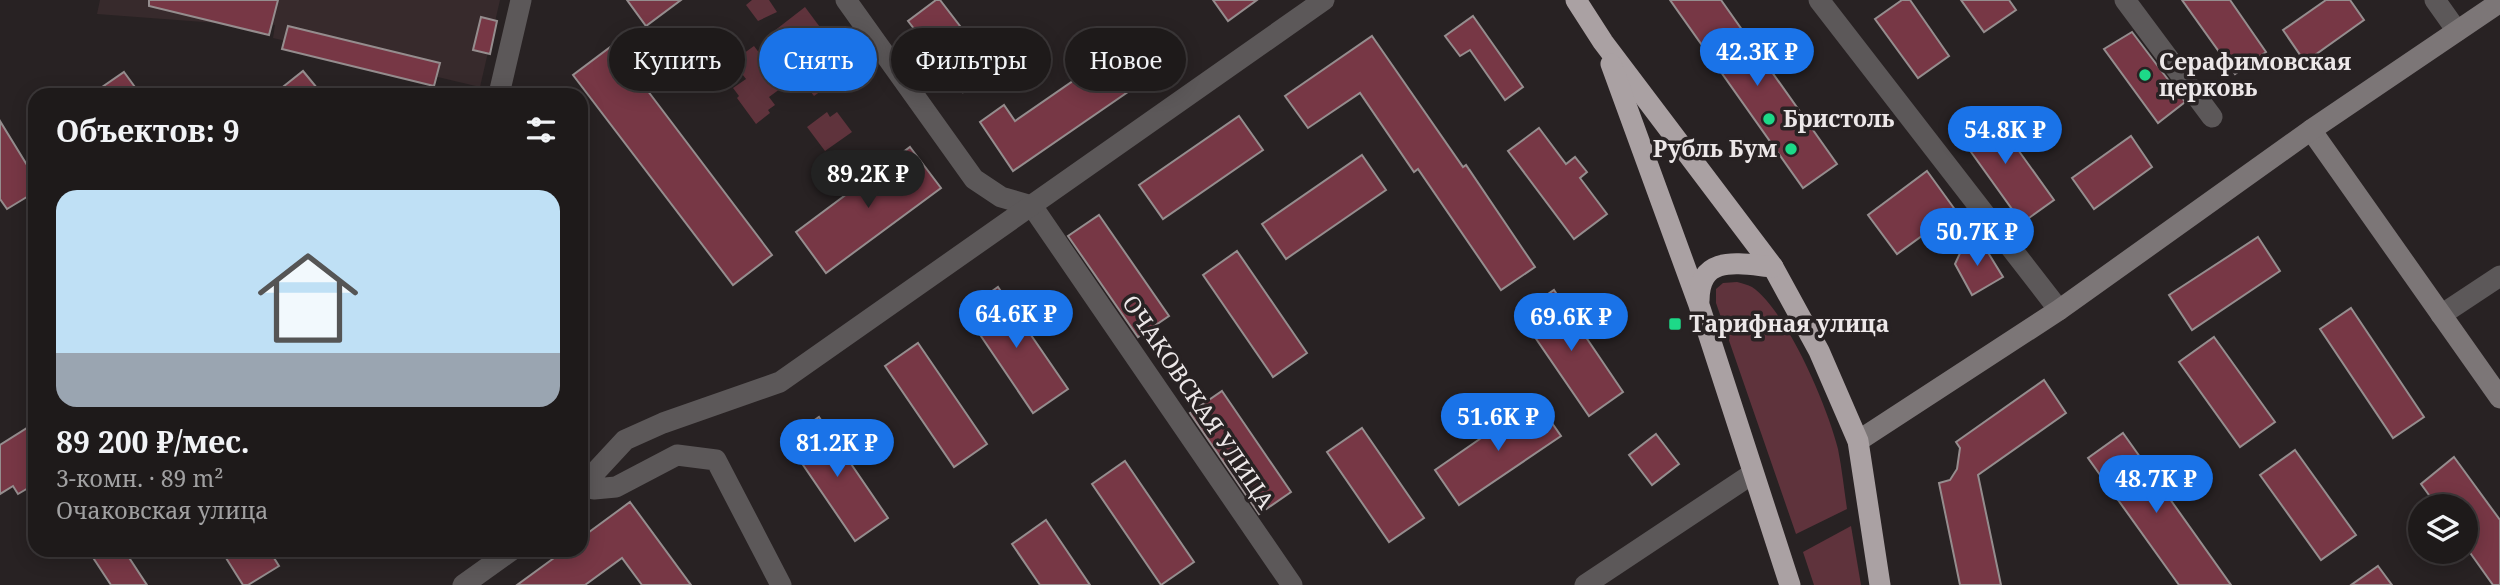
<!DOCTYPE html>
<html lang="ru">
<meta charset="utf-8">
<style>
body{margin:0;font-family:"Noto Serif",serif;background:#2b2727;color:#f1f3f6;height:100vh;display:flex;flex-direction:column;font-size:26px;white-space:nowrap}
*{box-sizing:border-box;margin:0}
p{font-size:23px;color:#a1a1a2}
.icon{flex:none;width:38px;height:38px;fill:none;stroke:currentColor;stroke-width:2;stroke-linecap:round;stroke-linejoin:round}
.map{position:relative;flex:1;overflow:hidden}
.side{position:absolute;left:28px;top:88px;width:560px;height:469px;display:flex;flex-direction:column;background:#1e1a1a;border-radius:21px;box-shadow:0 4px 18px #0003,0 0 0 2px #3c3839}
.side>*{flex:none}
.hud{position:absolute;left:609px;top:28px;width:665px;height:63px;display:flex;gap:14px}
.buttons{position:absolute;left:2408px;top:494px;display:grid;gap:14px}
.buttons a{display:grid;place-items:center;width:70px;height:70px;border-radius:50%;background:#1e1a1a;box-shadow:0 4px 18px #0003,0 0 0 2px #3c3839;font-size:35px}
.price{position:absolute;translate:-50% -60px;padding:0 16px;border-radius:24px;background:#1a73e8;color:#fff;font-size:23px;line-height:46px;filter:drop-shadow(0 2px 4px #0008)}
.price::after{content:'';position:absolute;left:50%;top:42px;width:21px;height:16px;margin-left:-10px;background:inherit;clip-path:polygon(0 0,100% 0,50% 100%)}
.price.on{background:#222;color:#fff}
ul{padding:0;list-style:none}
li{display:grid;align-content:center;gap:14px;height:371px;padding:0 28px}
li+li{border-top:2px solid #3c3839}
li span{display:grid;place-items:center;height:217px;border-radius:21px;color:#555}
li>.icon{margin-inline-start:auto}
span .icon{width:126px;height:126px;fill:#fffc;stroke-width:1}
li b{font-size:30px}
h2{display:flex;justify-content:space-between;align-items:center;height:84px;padding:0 28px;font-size:30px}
.tag{padding:0 24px;border-radius:32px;background:#1e1a1a;box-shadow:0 4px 18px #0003,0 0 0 2px #3c3839;font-size:24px;line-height:63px}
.tag.on{background:#1a73e8;color:#fff}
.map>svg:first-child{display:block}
</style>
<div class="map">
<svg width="2500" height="585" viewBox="0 0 2500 585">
<rect width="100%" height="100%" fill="#282223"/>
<path fill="#372a2c" d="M100,0H500L480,87L273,38L275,25L218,14L217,23L97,14Z"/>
<g fill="#5f333c">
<path d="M752,0H769L777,12L758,21L746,5Z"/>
<path d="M805,7L851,69L814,96L769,35Z"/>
<path d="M754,46L784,86L769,97L775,105L768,110L770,113L756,124L737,98L739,96L733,88L746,79L736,66L743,60L740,56Z"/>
<path d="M827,112L830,117L837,112L852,132L825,151L807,127Z"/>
<path d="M1737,282C1742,283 1748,285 1752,287C1787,311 1828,408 1838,449C1842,469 1844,489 1847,509L1796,534L1716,303V289L1723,283Z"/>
<path d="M1851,526L1861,585H1814L1803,552Z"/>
</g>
<g fill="#773745" stroke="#958d8e" stroke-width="2">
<path d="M149,0H278L269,35L149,6Z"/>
<path d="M627,0H681L646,26Z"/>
<path d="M936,0H940L993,69L963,92L908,21Z"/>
<path d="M1213,0H1257L1228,21Z"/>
<path d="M1670,0H1721L1837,164L1803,188Z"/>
<path d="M1902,0H1910L1949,56L1918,78L1875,19Z"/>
<path d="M1961,0H2009L2016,10L1984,32Z"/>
<path d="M2182,0H2230L2266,52L2235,74Z"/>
<path d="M2326,0H2350L2364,20L2305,62L2283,30Z"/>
<path d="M1473,16L1523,87L1505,100L1470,50L1460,56L1445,36Z"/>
<path d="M481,17L497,21L490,54L473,50Z"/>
<path d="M288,26L440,63L434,86L282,49Z"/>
<path d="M2132,32L2185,102L2158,123L2104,49Z"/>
<path d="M1372,36L1463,167L1466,165L1535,267L1501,290L1418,169L1414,172L1360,93L1308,128L1285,96Z"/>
<path d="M613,45L772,255L733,285L573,75Z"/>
<path d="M1115,52L1138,85L1013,171L980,122L1004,105L1015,121Z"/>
<path d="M303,71L322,94H274Z"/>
<path d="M124,72L140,94H92Z"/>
<path d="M1988,108L2054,200L2022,223L1956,131Z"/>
<path d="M1239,116L1263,150L1163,219L1139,185Z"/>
<path d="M0,121L35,178V192L7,209L0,199Z"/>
<path d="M1539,128L1566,164L1575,157L1587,172L1580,178L1607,214L1574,239L1508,151Z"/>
<path d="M2131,136L2152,167L2094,209L2072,178Z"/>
<path d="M910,147L941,188L826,273L796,232Z"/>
<path d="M1362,155L1386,190L1286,259L1262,224Z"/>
<path d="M1927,171L1956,211L1897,254L1868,215Z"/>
<path d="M1099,215L1169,316L1138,337L1068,236Z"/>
<path d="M2258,237L2280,271L2192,330L2169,295Z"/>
<path d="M1973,244L1984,246L2003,277L1972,295L1955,264L1961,251Z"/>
<path d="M1237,251L1307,353L1273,377L1203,275Z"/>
<path d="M998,287L1068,389L1033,413L964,311Z"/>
<path d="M1554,290L1623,392L1589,416L1519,314Z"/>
<path d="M2351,308L2424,417L2393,438L2320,329Z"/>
<path d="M2214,337L2275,422L2240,447L2179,362Z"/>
<path d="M918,343L987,444L954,467L885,366Z"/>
<path d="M2044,380L2066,413L1978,475L2001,585H1960L1939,483L1950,480L1957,469L1960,448L1956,442Z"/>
<path d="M1222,391L1291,492L1259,514L1190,413Z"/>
<path d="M1536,400L1561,436L1459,505L1435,470Z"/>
<path d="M819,417L888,518L855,541L786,440Z"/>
<path d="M27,428L35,442V484L18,494L13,486L0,494V445Z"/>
<path d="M1362,428L1424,518L1389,542L1327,452Z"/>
<path d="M2123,433L2231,585H2179L2088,458Z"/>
<path d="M1656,434L1679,464L1652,485L1629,455Z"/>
<path d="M2295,450L2356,535L2321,560L2260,475Z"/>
<path d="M2454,457L2500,520V585H2493L2466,547V506H2437L2421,484Z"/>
<path d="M1125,461L1194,562L1161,585L1092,484Z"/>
<path d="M630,502L691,585H642L622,558L585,585H517L565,550H581V538Z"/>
<path d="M1046,520L1090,585H1040L1012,544Z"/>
<path d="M88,550H124L147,585H111Z"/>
<path d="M221,550H269L279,566L248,585H243Z"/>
<path d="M2378,566L2392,585H2351Z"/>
</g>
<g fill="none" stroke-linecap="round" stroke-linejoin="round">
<g stroke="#5c5859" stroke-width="21">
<path d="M846,0L974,179L1001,197L1032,206L1292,585"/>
<path d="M1819,0L2059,310"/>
<path d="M2125,0L2212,117"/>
<path d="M2435,0L2457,31"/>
<path d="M499,94L521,0"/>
<path d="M2441,315L2500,276"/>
<path d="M463,585L512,550"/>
<path d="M781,585L716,460L677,455L616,487L594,489L587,481L625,440L663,423L780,382L1324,0"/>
<path d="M1585,585L1752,474"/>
</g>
<g stroke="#7c7677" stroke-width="21">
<path d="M2311,130L2500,398"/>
<path d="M1858,441L2059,310L2311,130L2500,2"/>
</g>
<g stroke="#aaa1a3" stroke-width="21">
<path d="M1576,0L1603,42L1773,267L1819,351L1858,441L1880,585"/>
<path d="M1611,64L1699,305L1790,585"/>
<path d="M1699,301C1699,253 1740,264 1773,267"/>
</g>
</g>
<g fill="#1dd988" stroke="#282223" stroke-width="2.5">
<circle cx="2145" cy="75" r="7"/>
<circle cx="1769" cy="119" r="7"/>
<circle cx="1791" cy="149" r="7"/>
<rect x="1668" y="317" width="14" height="14" rx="3.5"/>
</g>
<g text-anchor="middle" stroke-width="7" stroke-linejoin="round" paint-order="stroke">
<g font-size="23" font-weight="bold" fill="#ece7e8" stroke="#282223" text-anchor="start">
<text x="2159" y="70">Серафимовская<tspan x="2159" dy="26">церковь</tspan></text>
<text x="1783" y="127">Бристоль</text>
<text x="1777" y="157" text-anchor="end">Рубль Бум</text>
<text x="1689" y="332">Тарифная улица</text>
</g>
<g font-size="23" fill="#ece7e8" stroke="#282223">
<text transform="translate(1198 402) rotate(56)" y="8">ОЧАКОВСКАЯ УЛИЦА</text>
</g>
</g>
</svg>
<div class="buttons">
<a><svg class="icon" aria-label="layers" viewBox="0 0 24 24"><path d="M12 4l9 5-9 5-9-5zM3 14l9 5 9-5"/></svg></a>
</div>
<b class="price" style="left:1757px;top:88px">42.3K ₽</b>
<b class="price" style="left:2005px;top:166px">54.8K ₽</b>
<b class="price on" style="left:868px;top:210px">89.2K ₽</b>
<b class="price" style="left:1977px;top:268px">50.7K ₽</b>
<b class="price" style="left:1016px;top:350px">64.6K ₽</b>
<b class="price" style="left:1571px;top:353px">69.6K ₽</b>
<b class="price" style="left:1498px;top:453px">51.6K ₽</b>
<b class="price" style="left:837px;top:479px">81.2K ₽</b>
<b class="price" style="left:2156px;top:515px">48.7K ₽</b>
<div class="hud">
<a class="tag">Купить</a>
<a class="tag on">Снять</a>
<a class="tag">Фильтры</a>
<a class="tag">Новое</a>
</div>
<section class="side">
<h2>Объектов: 9<svg class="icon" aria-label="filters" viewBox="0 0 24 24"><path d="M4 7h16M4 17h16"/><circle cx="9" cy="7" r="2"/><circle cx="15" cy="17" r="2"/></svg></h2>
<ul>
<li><span style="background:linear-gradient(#bfe0f5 75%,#9aa5b1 0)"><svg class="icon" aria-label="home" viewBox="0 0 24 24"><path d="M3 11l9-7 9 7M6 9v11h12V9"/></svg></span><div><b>89 200 ₽/мес.</b><p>3-комн. · 89 m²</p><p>Очаковская улица</p></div></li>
</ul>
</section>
</div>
